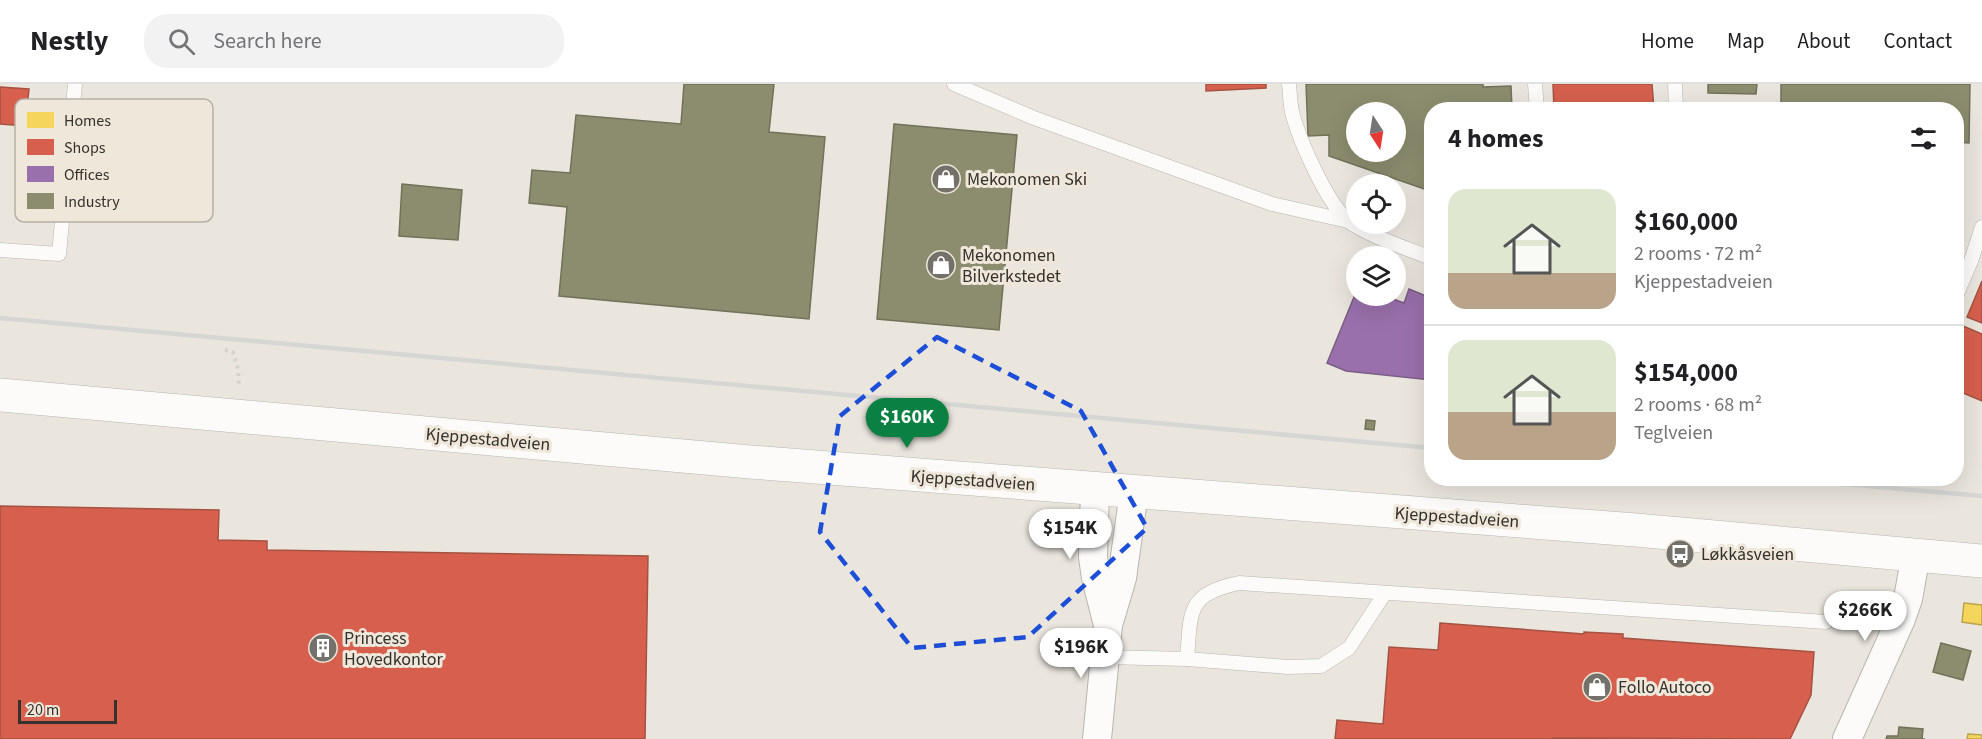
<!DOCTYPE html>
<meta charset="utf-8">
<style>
body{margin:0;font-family:"Source Sans 3",sans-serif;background:#f2f2f2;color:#202124;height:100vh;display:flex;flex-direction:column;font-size:22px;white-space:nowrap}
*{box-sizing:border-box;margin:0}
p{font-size:20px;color:#757577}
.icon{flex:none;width:33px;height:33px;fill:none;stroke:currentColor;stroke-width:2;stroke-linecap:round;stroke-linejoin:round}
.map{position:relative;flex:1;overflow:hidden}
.panel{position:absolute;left:1424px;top:18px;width:540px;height:384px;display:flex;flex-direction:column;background:#fff;border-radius:24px;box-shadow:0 6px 24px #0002}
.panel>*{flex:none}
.needle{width:39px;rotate:168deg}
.fabs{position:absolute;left:1346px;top:18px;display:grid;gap:12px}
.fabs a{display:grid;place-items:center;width:60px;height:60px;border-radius:50%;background:#fff;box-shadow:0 6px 24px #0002;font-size:30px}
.scale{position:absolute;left:18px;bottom:15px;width:99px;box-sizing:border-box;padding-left:6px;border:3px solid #35322d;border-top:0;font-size:16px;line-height:21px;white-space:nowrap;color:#35322d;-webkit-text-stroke:4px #eee7da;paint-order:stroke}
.price{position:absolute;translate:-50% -51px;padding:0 14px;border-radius:21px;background:#fff;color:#222;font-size:20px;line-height:39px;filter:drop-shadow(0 2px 3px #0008)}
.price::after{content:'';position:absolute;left:50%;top:36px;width:18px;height:14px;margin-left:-9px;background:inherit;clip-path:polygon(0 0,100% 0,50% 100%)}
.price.current{background:#0b8043;color:#fff}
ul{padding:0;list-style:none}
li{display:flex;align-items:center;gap:18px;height:150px;padding:0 24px}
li+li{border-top:2px solid #e0e0e0}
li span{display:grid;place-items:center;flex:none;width:168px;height:120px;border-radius:18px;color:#555}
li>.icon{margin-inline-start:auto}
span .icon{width:72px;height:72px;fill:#fffc;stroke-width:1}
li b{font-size:26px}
h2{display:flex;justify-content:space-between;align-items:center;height:72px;padding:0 24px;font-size:26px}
header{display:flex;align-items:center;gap:36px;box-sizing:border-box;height:84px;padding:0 30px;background:#fff;border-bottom:2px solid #e0e0e0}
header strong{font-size:28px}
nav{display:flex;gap:33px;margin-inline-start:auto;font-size:21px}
.search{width:420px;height:54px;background:#f2f2f2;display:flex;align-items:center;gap:15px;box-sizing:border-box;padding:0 21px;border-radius:24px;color:#757577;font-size:22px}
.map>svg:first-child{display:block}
</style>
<header>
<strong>Nestly</strong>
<div class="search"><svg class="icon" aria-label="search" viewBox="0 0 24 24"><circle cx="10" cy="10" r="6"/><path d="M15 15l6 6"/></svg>Search here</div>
<nav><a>Home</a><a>Map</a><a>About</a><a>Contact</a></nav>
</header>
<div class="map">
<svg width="1982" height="655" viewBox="0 0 1982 655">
<rect width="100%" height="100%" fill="#eae6de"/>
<g fill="#f6d55c" stroke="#bca44e" stroke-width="1.5">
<path d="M1964,519L1982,521V541L1962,538Z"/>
<path d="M1968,650L1982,651V655H1967Z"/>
</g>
<g fill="#d6604d" stroke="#a65243" stroke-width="1.5">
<path d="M1206,0H1266V4L1206,7Z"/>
<path d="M1553,0H1652L1654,26H1554Z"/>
<path d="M0,3L29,5L25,42L0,40Z"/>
<path d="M1982,197V239L1967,233Z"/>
<path d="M1956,239L1982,250V317L1956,306Z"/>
<path d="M0,422L219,426L218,456L267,457V466L648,472L645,655H0Z"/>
<path d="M1440,539L1584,550V548L1623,550V554L1814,568L1811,611L1790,655L1553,654L1552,655H1335L1337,636L1383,640L1389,563L1438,566Z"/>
</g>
<path fill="#9970ab" stroke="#7b5d85" stroke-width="1.5" d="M1409,205L1431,214V296L1346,287L1327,279L1354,213L1373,221L1376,212H1385L1404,219Z"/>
<g fill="#8c8c6e" stroke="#72715a" stroke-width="1.5" fill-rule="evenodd">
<path d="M684,0H774L769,48L825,53L809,235L559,212L567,123L529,119L532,86L570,89L576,31L681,40Z"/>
<path d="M1306,0H1483V3L1511,2L1512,26H1431L1430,107L1329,72V51L1308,52ZM1356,28H1395V68H1356Z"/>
<path d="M1708,0H1757L1756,10L1708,9Z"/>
<path d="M1781,0H1970L1969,59L1956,58V26H1781Z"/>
<path d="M894,40L1017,51L999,246L877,235Z"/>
<path d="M402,100L462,106L458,156L399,152Z"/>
<path d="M1366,336L1375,337L1374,346L1365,345Z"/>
<path d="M1941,559L1971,567L1963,596L1933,588Z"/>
<path d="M1899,643L1923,645L1922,655H1925H1886L1887,652H1898Z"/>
</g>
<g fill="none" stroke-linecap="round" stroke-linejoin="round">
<g stroke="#b8b5af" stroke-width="15">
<g id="service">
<path d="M954,0L1034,34L1272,120L1348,137"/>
<path d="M1289,0C1290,9 1290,19 1292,28C1299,56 1326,116 1346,135C1361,149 1411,166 1431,174"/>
<path d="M1535,0L1537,26"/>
<path d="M1675,0L1676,26"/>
<path d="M0,166L59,170L75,0"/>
<path d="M1956,212L1971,177L1982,143"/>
<path d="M1105,573L1187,575L1288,583L1321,582L1349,564L1385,509"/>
<path d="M1187,575C1191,528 1186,510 1239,499L1826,538"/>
</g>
</g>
<g stroke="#b8b5af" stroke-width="30">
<g id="minor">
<path d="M1095,405L1093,473L1096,494L1108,541"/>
<path d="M1097,655L1108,541L1122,494L1134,408"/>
<path d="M1847,655L1901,535L1908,515L1916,470"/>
</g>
</g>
<g stroke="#b8b5af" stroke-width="34">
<path id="secondary" d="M0,311L750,378L1636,446L1982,477"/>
</g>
<path stroke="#d5d3d1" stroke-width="4" stroke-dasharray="3 4.5" stroke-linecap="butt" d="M225,266L233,268L238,285L239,300"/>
<use href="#service" stroke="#fcfbfa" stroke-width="14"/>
<use href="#minor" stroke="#fcfbfa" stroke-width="28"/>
<use href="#secondary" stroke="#fcfbfa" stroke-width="33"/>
<g stroke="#d6d6d4" stroke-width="4.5">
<path d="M0,234L1431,364"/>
<path d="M1776,394L1982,412"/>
</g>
</g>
<path fill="none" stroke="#1d4ed8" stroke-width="4.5" stroke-dasharray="12 8" stroke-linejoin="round" d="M937,253L1081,327L1147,444L1028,553L912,564L820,448L840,332Z"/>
<defs>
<g id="shop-disc" transform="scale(1.5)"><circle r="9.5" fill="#74716b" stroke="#eee7da"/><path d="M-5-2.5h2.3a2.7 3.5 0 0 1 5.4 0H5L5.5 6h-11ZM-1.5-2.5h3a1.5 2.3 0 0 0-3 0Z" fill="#fff"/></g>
<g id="bus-disc" transform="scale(1.5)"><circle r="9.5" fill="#74716b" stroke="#eee7da"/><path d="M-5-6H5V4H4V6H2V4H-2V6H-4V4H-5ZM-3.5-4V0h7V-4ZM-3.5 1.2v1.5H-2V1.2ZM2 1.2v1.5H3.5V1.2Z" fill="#fff"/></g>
<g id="building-disc" transform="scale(1.5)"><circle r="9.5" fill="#74716b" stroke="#eee7da"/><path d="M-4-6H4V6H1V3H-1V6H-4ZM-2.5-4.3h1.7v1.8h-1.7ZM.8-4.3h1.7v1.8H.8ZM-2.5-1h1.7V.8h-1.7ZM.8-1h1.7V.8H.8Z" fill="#fff"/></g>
</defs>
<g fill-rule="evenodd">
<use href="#shop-disc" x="946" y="95"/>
<use href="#shop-disc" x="941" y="181"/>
<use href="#bus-disc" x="1680" y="470"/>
<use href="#building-disc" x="323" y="564"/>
<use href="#shop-disc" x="1597" y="603"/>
</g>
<g text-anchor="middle" stroke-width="6" stroke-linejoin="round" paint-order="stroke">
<g font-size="18" fill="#35322d" stroke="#eee7da" text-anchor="start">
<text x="967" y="101">Mekonomen Ski</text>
<text x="962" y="177">Mekonomen<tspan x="962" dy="21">Bilverkstedet</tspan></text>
<text x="1701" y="476">Løkkåsveien</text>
<text x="344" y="560">Princess<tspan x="344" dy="21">Hovedkontor</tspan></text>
<text x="1618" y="609">Follo Autoco</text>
</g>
<g font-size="18" fill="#35322d" stroke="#eee7da">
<text transform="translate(488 355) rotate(5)" y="6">Kjeppestadveien</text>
<text transform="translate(973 396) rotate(4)" y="6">Kjeppestadveien</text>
<text transform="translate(1457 433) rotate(4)" y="6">Kjeppestadveien</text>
</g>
</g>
<rect x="15" y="15" width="198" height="123" rx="9" fill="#eee7da" stroke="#b6b1a6" stroke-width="1.5"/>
<rect x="27" y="28" width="27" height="16" fill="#f6d55c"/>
<rect x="27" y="55" width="27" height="16" fill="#d6604d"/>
<rect x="27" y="82" width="27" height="16" fill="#9970ab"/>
<rect x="27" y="109" width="27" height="16" fill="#8c8c6e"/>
<g font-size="16" fill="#35322d">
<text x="64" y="42">Homes</text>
<text x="64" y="69">Shops</text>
<text x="64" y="96">Offices</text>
<text x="64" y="123">Industry</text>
</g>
</svg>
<div class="fabs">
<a><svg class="needle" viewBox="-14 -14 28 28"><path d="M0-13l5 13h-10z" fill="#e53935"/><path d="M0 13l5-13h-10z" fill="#757577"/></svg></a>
<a><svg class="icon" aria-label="locate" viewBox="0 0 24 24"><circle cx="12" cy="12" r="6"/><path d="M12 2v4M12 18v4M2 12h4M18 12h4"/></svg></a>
<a><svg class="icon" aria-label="layers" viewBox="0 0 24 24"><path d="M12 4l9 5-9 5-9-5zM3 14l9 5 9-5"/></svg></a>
</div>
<div class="scale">20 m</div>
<b class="price current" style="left:907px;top:365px">$160K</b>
<b class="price" style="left:1070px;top:476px">$154K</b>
<b class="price" style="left:1865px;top:558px">$266K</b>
<b class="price" style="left:1081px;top:595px">$196K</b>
<section class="panel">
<h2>4 homes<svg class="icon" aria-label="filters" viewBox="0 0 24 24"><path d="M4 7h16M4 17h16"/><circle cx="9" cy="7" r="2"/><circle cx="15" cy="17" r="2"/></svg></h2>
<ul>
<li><span style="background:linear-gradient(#dfe7d0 70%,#b9a48a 0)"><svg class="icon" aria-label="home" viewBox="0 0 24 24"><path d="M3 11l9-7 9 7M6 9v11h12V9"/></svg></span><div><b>$160,000</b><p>2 rooms · 72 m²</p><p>Kjeppestadveien</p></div></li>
<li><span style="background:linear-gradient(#dfe7d0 60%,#b9a48a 0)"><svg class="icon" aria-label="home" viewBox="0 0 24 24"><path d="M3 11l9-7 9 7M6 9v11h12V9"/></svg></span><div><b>$154,000</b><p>2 rooms · 68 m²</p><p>Teglveien</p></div></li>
</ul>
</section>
</div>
